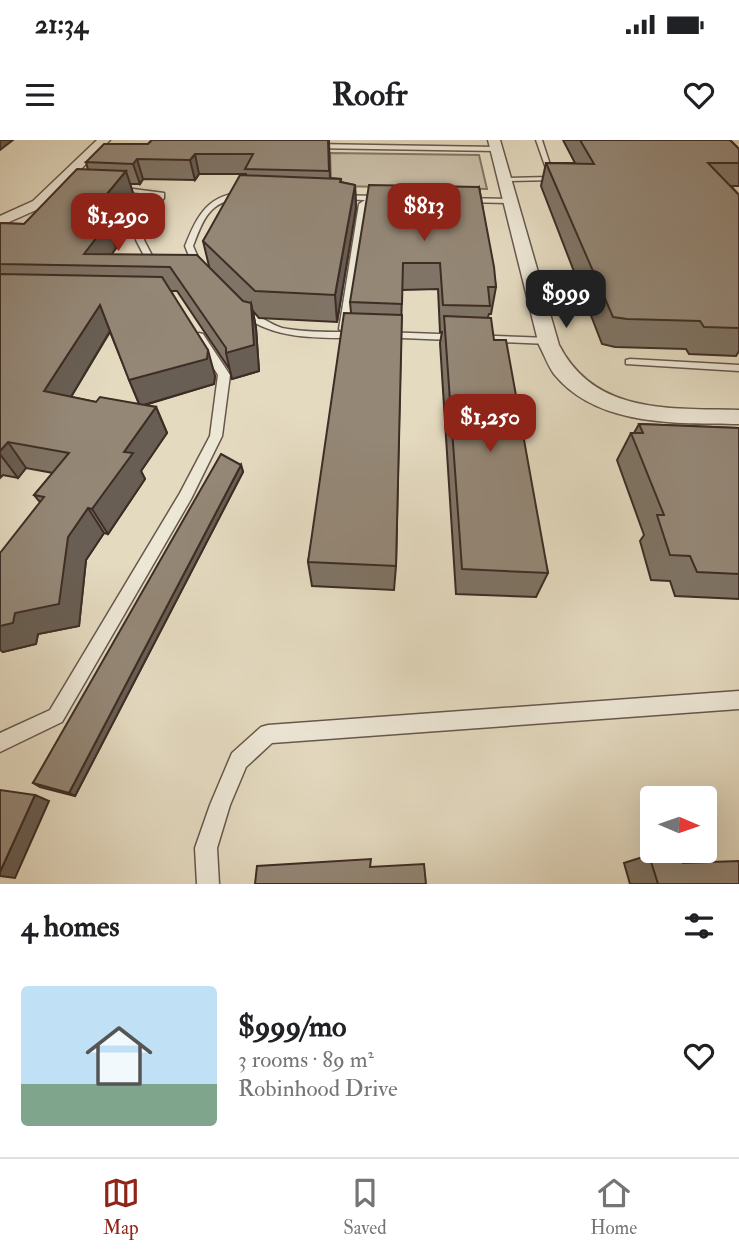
<!DOCTYPE html>
<meta charset="utf-8">
<style>
body{margin:0;font-family:"IM FELL Double Pica",serif;background:#f2f2f2;color:#202124;height:100vh;display:flex;flex-direction:column;font-size:26px;white-space:nowrap}
*{box-sizing:border-box;margin:0}
p{font-size:23px;color:#757577}
.icon{flex:none;width:38px;height:38px;fill:none;stroke:currentColor;stroke-width:2;stroke-linecap:round;stroke-linejoin:round}
.map{position:relative;height:744px;overflow:hidden}
.sheet{display:flex;flex-direction:column;background:#fff;flex:1}
.sheet>*{flex:none}
.needle{width:46px;rotate:92deg}
.buttons{position:absolute;left:640px;top:646px;display:grid;gap:14px}
.buttons a{display:grid;place-items:center;width:77px;height:77px;border-radius:7px;background:#fff;box-shadow:0 7px 28px #0002;font-size:35px}
.price{position:absolute;translate:-50% -60px;padding:0 16px;border-radius:14px;background:#8f2418;color:#fff;font-size:23px;line-height:46px;filter:drop-shadow(0 2px 4px #0008)}
.price::after{content:'';position:absolute;left:50%;top:42px;width:21px;height:16px;margin-left:-10px;background:inherit;clip-path:polygon(0 0,100% 0,50% 100%)}
.price.active{background:#222;color:#fff}
ul{padding:0;list-style:none}
li{display:flex;align-items:center;gap:21px;height:175px;padding:0 21px}
li span{display:grid;place-items:center;flex:none;width:196px;height:140px;border-radius:7px;color:#555}
li>.icon{margin-inline-start:auto}
span .icon{width:84px;height:84px;fill:#fffc;stroke-width:1}
li b{font-size:30px}
h2{display:flex;justify-content:space-between;align-items:center;height:84px;padding:0 21px;font-size:30px}
.status{display:flex;justify-content:space-between;align-items:center;height:49px;padding:0 35px;background:#fff;direction:ltr}
.status svg{height:19px;fill:currentColor}
header{display:flex;justify-content:space-between;align-items:center;height:91px;padding:0 21px;background:#fff;font-size:32px;font-weight:800}
.dock{display:flex;justify-content:space-around;align-items:center;height:98px;border-top:2px solid #e0e0e0;background:#fff;font-size:19px;color:#757577}
.dock a{display:grid;justify-items:center;gap:4px}
.dock .active{color:#8f2418}
.map>svg:first-child{display:block}
</style>
<div class="status"><b>21:34</b><svg viewBox="0 0 49 12"><path d="M0 12V9h3v3zM5 12V6h3v6zM10 12V3h3v9zM15 12V0h3v12zM26 1h20v11H26zM47 4h2v5h-2z"/></svg></div>
<header><svg class="icon" aria-label="menu" viewBox="0 0 24 24"><path d="M4 6h16M4 12h16M4 18h16"/></svg>Roofr<svg class="icon" aria-label="heart" viewBox="0 0 24 24"><path d="M12 20l-8-8c-3-5 5-10 8-4 3-6 11-1 8 4z"/></svg></header>
<div class="map">
<svg width="739" height="744" viewBox="0 0 739 744">
<rect width="100%" height="100%" fill="#e4dac0"/>
<filter id="stains"><feTurbulence type="fractalNoise" baseFrequency=".00286" numOctaves="4"/><feColorMatrix values="0 0 0 0 .2 0 0 0 0 .09 0 0 0 0 .02 0 0 0 .5 -.17"/></filter>
<radialGradient id="worn" r=".72"><stop offset=".6" stop-color="#630" stop-opacity="0"/><stop offset="1" stop-color="#630" stop-opacity=".3"/></radialGradient>
<path fill="#c8bda6" stroke="#827566" stroke-width="2" d="M330,13L479,15L487,49L335,46L331,41Z"/>
<g fill="none" stroke-linecap="round" stroke-linejoin="round">
<g stroke="#67584c" stroke-width="3">
<g id="lane">
<path d="M299,0H305L307,3L312,4L497,7L500,9L497,11L312,8L303,6Z"/>
<path d="M536,0H542L555,40L502,41L504,38L549,37Z"/>
<path d="M110,46L164,53V58L151,75L144,100L159,129L158,131H152L136,100L143,75L156,55L113,50Z"/>
<path d="M246,52L249,56C211,61 206,72 193,106L200,122L207,130L200,132L192,123L185,106C198,74 208,54 246,52Z"/>
<path d="M333,55L375,56L379,58L367,65L349,189L345,192H358L363,195L358,198C315,198 273,200 238,172V168C247,167 268,184 282,188C302,192 323,192 343,192L339,189L359,64L365,60L336,59L332,57Z"/>
<path d="M462,58L510,59L514,61L510,63L459,62V58Z"/>
<path d="M382,192L549,198L554,201L549,204L378,197L377,195Z"/>
<path d="M199,193L203,194L230,235L222,296L191,359L62,582L0,612V593L50,570L180,353L210,296L218,235L194,196Z"/>
<path d="M630,219L739,225V231L626,224V220Z"/>
<path d="M739,551V569L272,603L246,627L230,665L217,708L219,744H197L195,708L210,665L232,613L261,587L268,585Z"/>
</g>
</g>
<g stroke="#67584c" stroke-width="3">
<g id="street">
<path d="M97,0H110L43,67L0,86V76L33,61Z"/>
<path d="M488,0H500L559,205C595,275 670,268 739,270V284C677,283 597,287 554,234C548,226 544,214 539,205Z"/>
</g>
</g>
<use href="#lane" fill="#ede7d6" fill-rule="evenodd"/>
<use href="#street" fill="#ede7d6" fill-rule="evenodd"/>
</g>
<g fill="#7f7465" stroke="#3d2d25" stroke-width="2" fill-rule="evenodd">
<path d="M152,0H329L330,38L341,39V42L355,45L356,68L337,182L259,178L253,171L256,188L259,231L232,239L230,230L177,151H171L215,236L214,244L145,265L156,267L167,293L141,331L145,339L108,394L104,393L86,420L79,486L38,494L36,504L3,512L40,362L34,355L53,333L26,328L18,338L3,335L0,338V83L24,84L88,30L86,22L148,4ZM199,34H246V36L203,101L209,126L111,115L116,108L108,86L133,53L130,44H140L143,39L195,40ZM110,192L139,264L96,262L71,257Z"/>
<path d="M563,0H730L739,9V46H731L739,55V211L736,216L689,214L686,209L615,207L602,204L541,46L546,23H575Z"/>
<path d="M479,47L496,147L491,174H489L488,177L548,433L536,457L456,454L440,203L442,192H440L438,149L402,150L396,426L394,450L312,446L308,422L351,173L350,162Z"/>
<path d="M639,284L739,288V459L675,456L670,441L651,440L640,401L644,395L617,320L631,293H634Z"/>
<path d="M241,325L243,332L75,656L40,647L33,643Z"/>
<path d="M649,715L683,723L739,744H630L624,723Z"/>
</g>
<g fill="#685e53" stroke="#3d2d25" stroke-width="2">
<path d="M0,0H13L0,10Z"/>
<path d="M195,14L199,34L195,40L190,20Z"/>
<path d="M137,19L143,39L140,44L133,24Z"/>
<path d="M126,31L133,53L108,86L116,108L104,126L84,114L82,84Z"/>
<path d="M355,45L356,68L337,182L335,155Z"/>
<path d="M251,163L256,188L259,231L232,239L226,213Z"/>
<path d="M100,165L110,191L59,277L44,251Z"/>
<path d="M208,210L215,236L214,244L140,266L129,240Z"/>
<path d="M156,267L167,293L141,331L145,339L108,394L92,369L124,312Z"/>
<path d="M8,302L26,328L18,338L0,314V311Z"/>
<path d="M241,325L243,332L75,656L69,653Z"/>
<path d="M88,368L104,393L86,420L79,486L38,494L36,504L3,512L0,510V486L15,473Z"/>
<path d="M35,655L49,661L15,738L0,736V732Z"/>
</g>
<g fill="#948776" stroke="#3d2d25" stroke-width="2">
<path d="M152,0H328L329,31L245,29L253,14H195L190,20L137,19L133,24L86,22L104,4H148Z"/>
<path d="M580,0H730L739,9V23H708L739,55V188L704,187L700,181L627,179L613,177L546,23L594,24Z"/>
<path d="M77,29L126,31L82,84H107L84,114L197,115L243,161L251,163L254,205L226,213V208L170,127L0,124V83L24,84Z"/>
<path d="M240,35L341,39L340,42L355,45L335,155L255,151L203,101Z"/>
<path d="M369,45L479,47L494,127L496,147H488L490,166L443,165L440,123H403L402,164L350,162Z"/>
<path d="M0,134L162,137L208,210L207,219L129,240L100,165L44,251L96,262L100,257L156,267L124,312L133,313L92,369L88,368L68,397L59,464L15,473L13,483L0,486V413L44,357L34,355L69,313L8,302L0,311Z"/>
<path d="M344,173L402,175L396,426L308,422Z"/>
<path d="M444,176L491,178L494,200H506L548,433L462,429Z"/>
<path d="M639,284L739,288V434L697,432L690,416L670,415L657,375H664L631,293H643Z"/>
<path d="M221,314L241,325L69,653L33,643Z"/>
<path d="M0,650L35,655L0,732Z"/>
<path d="M680,714L683,723L739,721V744H658L649,715Z"/>
<path d="M371,719L370,727L424,724L426,744H255L257,726Z"/>
</g>
<rect width="100%" height="100%" filter="url(#stains)"/>
<rect width="100%" height="100%" fill="url(#worn)"/>
</svg>
<div class="buttons">
<a><svg class="needle" viewBox="-14 -14 28 28"><path d="M0-13l5 13h-10z" fill="#e53935"/><path d="M0 13l5-13h-10z" fill="#757577"/></svg></a>
</div>
<b class="price" style="left:424px;top:103px">$813</b>
<b class="price" style="left:118px;top:113px">$1,290</b>
<b class="price active" style="left:566px;top:190px">$999</b>
<b class="price" style="left:490px;top:314px">$1,250</b>
</div>
<section class="sheet">
<h2>4 homes<svg class="icon" aria-label="filters" viewBox="0 0 24 24"><path d="M4 7h16M4 17h16"/><circle cx="9" cy="7" r="2"/><circle cx="15" cy="17" r="2"/></svg></h2>
<ul>
<li><span style="background:linear-gradient(#bfe0f5 70%,#7fa58c 0)"><svg class="icon" aria-label="home" viewBox="0 0 24 24"><path d="M3 11l9-7 9 7M6 9v11h12V9"/></svg></span><div><b>$999/mo</b><p>3 rooms · 89 m²</p><p>Robinhood Drive</p></div><svg class="icon" aria-label="heart" viewBox="0 0 24 24"><path d="M12 20l-8-8c-3-5 5-10 8-4 3-6 11-1 8 4z"/></svg></li>
</ul>
</section>
<nav class="dock">
<a class="active"><svg class="icon" aria-label="map" viewBox="0 0 24 24"><path d="M3 6l6-2 6 2 6-2v14l-6 2-6-2-6 2zM9 4v14M15 6v14"/></svg>Map</a>
<a><svg class="icon" aria-label="saved" viewBox="0 0 24 24"><path d="M7 4h10v16l-5-4-5 4z"/></svg>Saved</a>
<a><svg class="icon" aria-label="home" viewBox="0 0 24 24"><path d="M3 11l9-7 9 7M6 9v11h12V9"/></svg>Home</a>
</nav>
